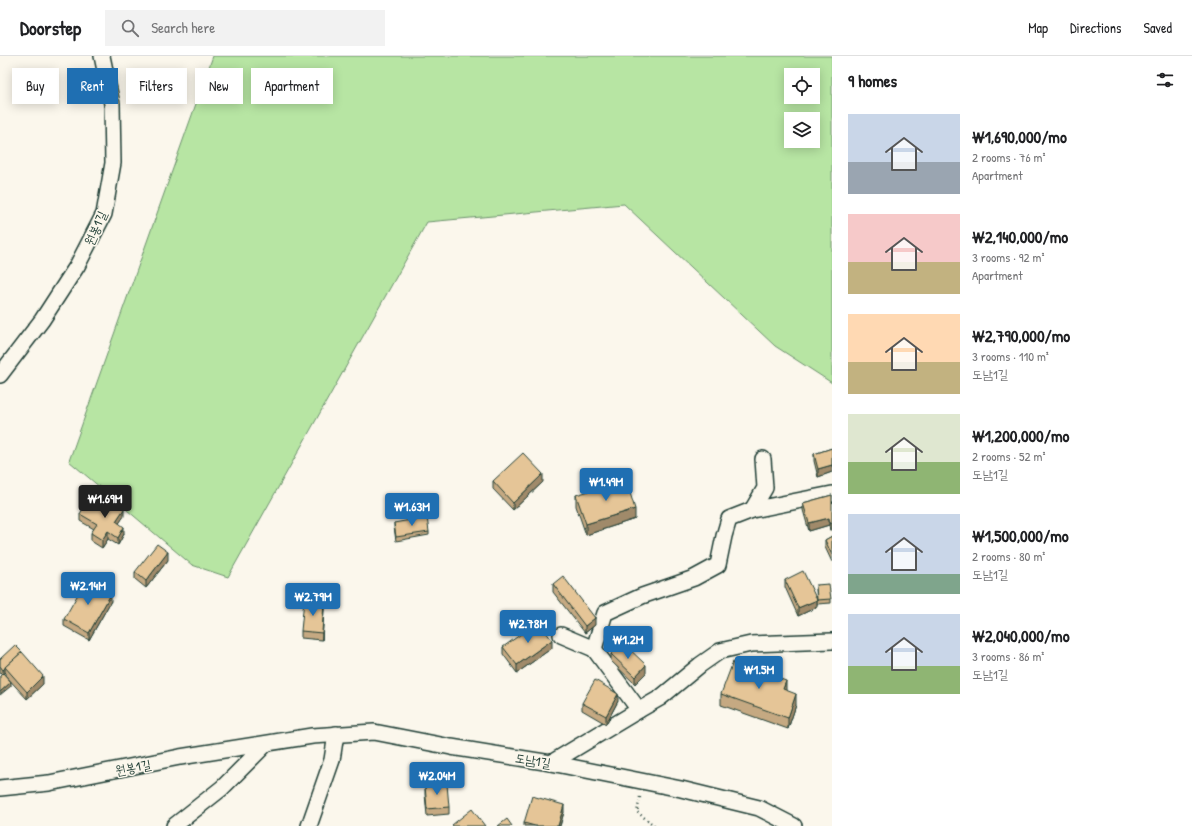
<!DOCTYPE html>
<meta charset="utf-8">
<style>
body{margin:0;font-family:"Patrick Hand","Poor Story",sans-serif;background:#f2f2f2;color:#202124;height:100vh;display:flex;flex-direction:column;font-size:15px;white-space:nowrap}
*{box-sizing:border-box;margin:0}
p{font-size:13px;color:#757577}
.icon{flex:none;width:22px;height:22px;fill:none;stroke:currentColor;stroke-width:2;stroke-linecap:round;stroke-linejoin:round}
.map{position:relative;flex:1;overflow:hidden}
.sheet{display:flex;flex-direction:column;background:#fff;width:360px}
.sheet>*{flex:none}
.top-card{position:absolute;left:12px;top:12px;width:380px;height:36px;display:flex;gap:8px}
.fabs{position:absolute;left:784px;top:12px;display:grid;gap:8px}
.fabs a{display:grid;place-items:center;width:36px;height:36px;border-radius:0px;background:#fff;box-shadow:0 2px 10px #0003;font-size:20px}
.price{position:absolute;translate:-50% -34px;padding:0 9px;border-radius:4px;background:#1f6fb2;color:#fff;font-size:13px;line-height:26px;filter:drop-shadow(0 1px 2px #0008)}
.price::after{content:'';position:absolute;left:50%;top:24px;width:12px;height:9px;margin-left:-6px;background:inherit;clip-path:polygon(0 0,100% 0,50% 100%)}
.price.current{background:#222;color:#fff}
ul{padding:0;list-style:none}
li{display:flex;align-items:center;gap:12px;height:100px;padding:0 16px}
li span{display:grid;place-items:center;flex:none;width:112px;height:80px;border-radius:0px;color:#555}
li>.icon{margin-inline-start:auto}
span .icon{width:48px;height:48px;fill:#fffc;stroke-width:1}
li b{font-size:17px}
h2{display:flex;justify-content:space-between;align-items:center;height:48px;padding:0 16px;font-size:17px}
.chip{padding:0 14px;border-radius:0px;background:#fff;box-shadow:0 2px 10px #0003;font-size:14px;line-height:36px}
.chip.current{background:#1f6fb2;color:#fff}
header{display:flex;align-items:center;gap:24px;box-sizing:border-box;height:56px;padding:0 20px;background:#fff;border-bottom:1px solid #e0e0e0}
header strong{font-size:19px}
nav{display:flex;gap:22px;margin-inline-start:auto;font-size:14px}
.search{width:280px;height:36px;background:#f2f2f2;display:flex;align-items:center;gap:10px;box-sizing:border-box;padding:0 14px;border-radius:0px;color:#757577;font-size:15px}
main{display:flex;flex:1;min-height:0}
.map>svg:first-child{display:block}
</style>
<header>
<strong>Doorstep</strong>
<div class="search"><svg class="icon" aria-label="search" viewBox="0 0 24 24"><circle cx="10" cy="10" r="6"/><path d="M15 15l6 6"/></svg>Search here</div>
<nav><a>Map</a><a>Directions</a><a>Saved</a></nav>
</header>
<main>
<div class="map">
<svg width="832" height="770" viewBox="0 0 832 770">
<rect width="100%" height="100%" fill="#fbf7ec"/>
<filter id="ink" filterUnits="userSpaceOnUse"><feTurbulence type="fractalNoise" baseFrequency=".025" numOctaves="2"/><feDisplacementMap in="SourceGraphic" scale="8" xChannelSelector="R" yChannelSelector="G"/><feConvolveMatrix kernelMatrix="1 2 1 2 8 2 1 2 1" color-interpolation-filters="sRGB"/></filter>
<g filter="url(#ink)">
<path fill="#b7e5a3" stroke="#6b916c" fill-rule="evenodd" d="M213,0H832V327L775,290L624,148L427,166L228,521L192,509L69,405ZM791,19H813V41H791ZM791,63H813V85H791Z"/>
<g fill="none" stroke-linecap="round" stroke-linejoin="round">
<g stroke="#1f3d34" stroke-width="18">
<g id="minor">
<path d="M0,319L42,264L77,210L104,158L113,107L112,48L102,0"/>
<path d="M752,454L765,432L763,403"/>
<path d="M561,579L594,593L639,654"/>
<path d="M594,593L605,557L642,540L694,522L718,509L724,480L729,463L752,454L832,438"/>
<path d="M551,707L639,654L660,642L700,609L720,595L751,588L832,585"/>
<path d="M0,732L49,727L180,701L312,680L374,676L451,691L551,707L681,733L759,752L794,770"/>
<path d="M174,770L222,732L266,688"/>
<path d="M309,770L332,704L336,678"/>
</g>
</g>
<path stroke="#1f3d34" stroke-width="2.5" stroke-dasharray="1 3" stroke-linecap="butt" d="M640,741L637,756L655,770"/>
<use href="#minor" stroke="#fbf7ec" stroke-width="15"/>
</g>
<g fill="#c5a982" stroke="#1f3d34">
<path d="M832,392V416L818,421L814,405V398Z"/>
<path d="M493,425L543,426L513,454L493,433Z"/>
<path d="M576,439L635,463L586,479L576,450Z"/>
<path d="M832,439L830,474L829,469L809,475L803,454V447Z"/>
<path d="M91,453L104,454L124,460L119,467L124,478L118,489L108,483L102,492L91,485V477L94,473L80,465V458Z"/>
<path d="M394,467L429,476V479L396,485L394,471Z"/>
<path d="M832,480V506L825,491V484Z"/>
<path d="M168,504L146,532L135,523V516Z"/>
<path d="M785,524L817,551L798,560L785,531Z"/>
<path d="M553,528L595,569L585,577L553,536Z"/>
<path d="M816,533L831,543V547L817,548Z"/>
<path d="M111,545L89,584L64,570V563Z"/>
<path d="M324,553L322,584L301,582V575Z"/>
<path d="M607,583H625L613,593L607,587Z"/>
<path d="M503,591L552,592L517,617L503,598Z"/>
<path d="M22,597L43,628L27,643L5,619V616L3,618L11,630L0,617V603Z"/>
<path d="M611,598L646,617L635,628L611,605Z"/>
<path d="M786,634L796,649L788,673L721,649V638Z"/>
<path d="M618,645L606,668L582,654V647Z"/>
<path d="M425,730L449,751V758L427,760L425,738Z"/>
<path d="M564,756L560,770H524V767Z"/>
</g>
<g fill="#a08a6a" stroke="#1f3d34">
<path d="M832,409V416L818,421V413Z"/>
<path d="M543,418V426L513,454V447Z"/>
<path d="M124,453V460L116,472V465Z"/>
<path d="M635,453V463L586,479V468Z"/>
<path d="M829,462V469L809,475V467Z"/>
<rect x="830" y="467" width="2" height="7"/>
<path d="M124,471V478L118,489V482Z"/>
<path d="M108,475V483L102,492V484Z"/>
<path d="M168,496V504L146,532V525Z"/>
<path d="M111,538V545L89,584V577Z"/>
<path d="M817,544V551L798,560V552Z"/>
<path d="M324,546V553L322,584V577Z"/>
<path d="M595,562V569L585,577V570Z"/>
<path d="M625,579V583L613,593V590Z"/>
<path d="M552,584V592L517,617V609Z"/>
<path d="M646,609V617L635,628V621Z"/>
<path d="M5,612V616L3,618V614Z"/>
<path d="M43,620V628L27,643V636Z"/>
<path d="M786,625V636L783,633Z"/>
<path d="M11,626V630L0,639V636Z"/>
<path d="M618,638V645L606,668V660Z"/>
<path d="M796,638V649L788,673V662Z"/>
<path d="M564,749V756L560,770H558Z"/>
</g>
<g fill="#e5c597" stroke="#1f3d34">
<path d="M832,392V409L818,413L814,398Z"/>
<path d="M523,397L543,418L513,447L493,425Z"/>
<path d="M626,424L635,453L586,468L576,439Z"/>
<path d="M832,439V467H830L829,462L809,467L803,447Z"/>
<path d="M110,444L124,453L116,465L124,471L118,482L108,475L102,484L91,477L97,468L80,458L85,449L91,453L94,448L104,454Z"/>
<path d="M427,461L429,476L396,481L394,467Z"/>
<path d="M832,480V499L825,484Z"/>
<path d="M157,488L168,496L146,525L135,516Z"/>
<path d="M803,515L817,544L798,552L785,524Z"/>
<path d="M563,520L595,562L585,570L553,528Z"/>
<path d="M86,524L111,538L89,577L64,563Z"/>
<path d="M829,528L831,543L817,544L816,529Z"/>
<path d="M304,544L324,546L322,577L301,575Z"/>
<path d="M538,566L552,584L517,609L503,591Z"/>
<path d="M619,573L625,579L613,590L607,583Z"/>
<path d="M622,586L646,609L635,621L611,598Z"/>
<path d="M15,589L22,596L5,611V612L3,614L0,610V603Z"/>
<path d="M22,596L43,620L27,636L5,611Z"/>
<path d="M733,606L786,625L783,633L796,638L788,662L721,638Z"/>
<path d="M3,617L11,626L0,636V620Z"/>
<path d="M595,624L618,638L606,660L582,647Z"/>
<path d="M447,728L449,751L427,753L425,730Z"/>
<path d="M532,740L564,749L558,770H535L524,767Z"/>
<path d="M472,753L485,770H453L452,769Z"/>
<path d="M507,763L512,770H498Z"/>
</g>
</g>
<g text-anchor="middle" stroke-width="3" stroke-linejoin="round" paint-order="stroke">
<g font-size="13" fill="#1f3d34" stroke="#fbf7ec">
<text transform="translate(95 172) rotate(-66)" y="5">원봉1길</text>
<text transform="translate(533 704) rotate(9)" y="5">도남1길</text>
<text transform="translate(133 711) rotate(-11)" y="5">원봉1길</text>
</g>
</g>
</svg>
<div class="fabs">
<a><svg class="icon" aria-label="locate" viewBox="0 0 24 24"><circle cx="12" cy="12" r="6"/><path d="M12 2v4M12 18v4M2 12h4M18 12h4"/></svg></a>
<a><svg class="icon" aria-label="layers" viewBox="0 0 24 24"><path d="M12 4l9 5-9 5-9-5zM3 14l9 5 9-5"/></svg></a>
</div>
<b class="price" style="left:606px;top:446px">₩1.49M</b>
<b class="price current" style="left:105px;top:463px">₩1.69M</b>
<b class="price" style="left:412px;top:471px">₩1.63M</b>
<b class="price" style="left:88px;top:550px">₩2.14M</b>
<b class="price" style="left:313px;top:561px">₩2.79M</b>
<b class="price" style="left:528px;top:588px">₩2.78M</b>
<b class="price" style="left:628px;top:604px">₩1.2M</b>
<b class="price" style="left:759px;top:634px">₩1.5M</b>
<b class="price" style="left:437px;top:740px">₩2.04M</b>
<div class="top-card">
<a class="chip">Buy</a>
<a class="chip current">Rent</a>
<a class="chip">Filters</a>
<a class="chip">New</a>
<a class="chip">Apartment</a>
</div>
</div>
<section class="sheet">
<h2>9 homes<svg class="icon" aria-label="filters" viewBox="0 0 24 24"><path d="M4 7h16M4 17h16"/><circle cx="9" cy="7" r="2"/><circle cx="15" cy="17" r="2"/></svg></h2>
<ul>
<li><span style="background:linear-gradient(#c9d6e8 60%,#9aa5b1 0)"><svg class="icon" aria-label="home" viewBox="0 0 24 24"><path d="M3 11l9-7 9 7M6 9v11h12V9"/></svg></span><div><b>₩1,690,000/mo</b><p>2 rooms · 76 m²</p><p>Apartment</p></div></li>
<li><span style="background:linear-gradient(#f6c9c9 60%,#c2b280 0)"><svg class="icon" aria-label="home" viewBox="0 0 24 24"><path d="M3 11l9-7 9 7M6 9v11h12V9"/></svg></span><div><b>₩2,140,000/mo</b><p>3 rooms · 92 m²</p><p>Apartment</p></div></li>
<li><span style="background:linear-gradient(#ffd9b3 60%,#c2b280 0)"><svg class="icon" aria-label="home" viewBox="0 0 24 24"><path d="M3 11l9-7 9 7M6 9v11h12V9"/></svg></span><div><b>₩2,790,000/mo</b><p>3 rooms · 110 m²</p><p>도남1길</p></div></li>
<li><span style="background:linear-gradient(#dfe7d0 60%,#8fb573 0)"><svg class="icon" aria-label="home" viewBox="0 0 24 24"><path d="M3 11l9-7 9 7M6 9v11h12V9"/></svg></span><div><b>₩1,200,000/mo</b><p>2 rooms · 52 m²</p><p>도남1길</p></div></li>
<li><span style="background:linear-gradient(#c9d6e8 75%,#7fa58c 0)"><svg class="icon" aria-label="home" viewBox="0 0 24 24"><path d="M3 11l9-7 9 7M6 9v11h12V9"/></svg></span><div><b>₩1,500,000/mo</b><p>2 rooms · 80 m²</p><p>도남1길</p></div></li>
<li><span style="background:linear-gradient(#c9d6e8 65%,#8fb573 0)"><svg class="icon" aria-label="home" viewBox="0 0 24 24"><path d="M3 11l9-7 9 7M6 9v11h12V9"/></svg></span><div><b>₩2,040,000/mo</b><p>3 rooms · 86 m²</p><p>도남1길</p></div></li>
</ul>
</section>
</main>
